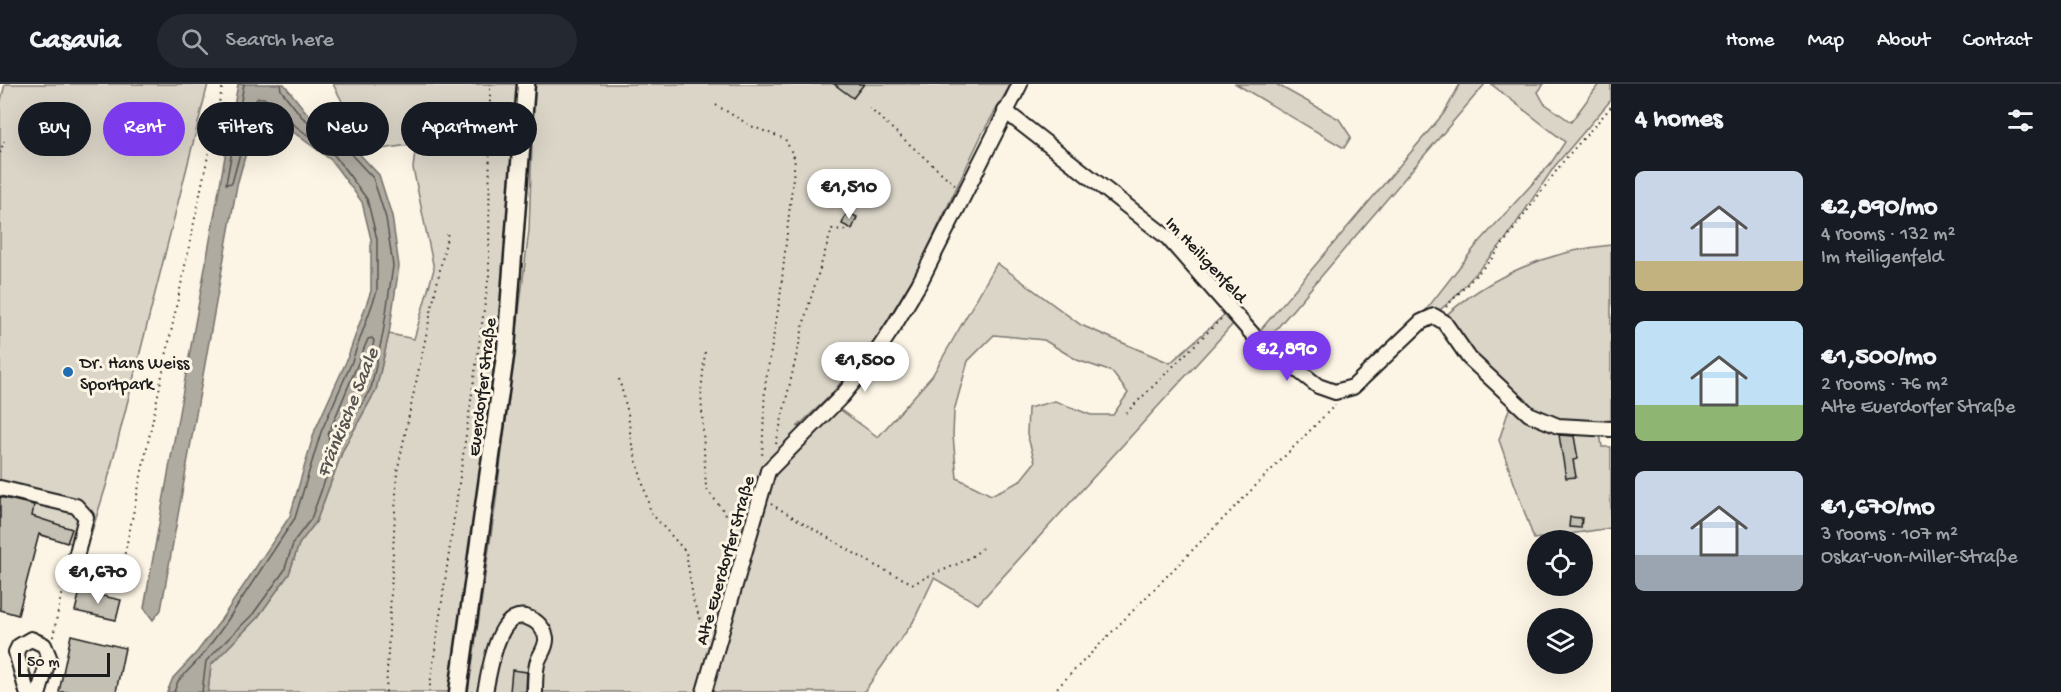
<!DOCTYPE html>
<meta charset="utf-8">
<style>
body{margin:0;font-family:"Gochi Hand",sans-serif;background:#242831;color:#f1f3f6;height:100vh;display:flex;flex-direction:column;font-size:22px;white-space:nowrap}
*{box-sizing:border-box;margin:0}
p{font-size:20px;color:#9ea1a6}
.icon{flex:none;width:33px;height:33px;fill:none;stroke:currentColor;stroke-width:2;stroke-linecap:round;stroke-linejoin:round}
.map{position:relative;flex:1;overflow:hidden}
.side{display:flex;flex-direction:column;background:#171b24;width:450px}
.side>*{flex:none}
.guide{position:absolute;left:18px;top:18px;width:570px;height:54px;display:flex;gap:12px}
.fabs{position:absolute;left:1527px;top:446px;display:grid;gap:12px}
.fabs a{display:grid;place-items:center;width:66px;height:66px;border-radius:50%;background:#171b24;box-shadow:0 6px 24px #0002;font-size:30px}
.scale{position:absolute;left:18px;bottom:15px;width:92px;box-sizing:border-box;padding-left:6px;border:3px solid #1c1c1c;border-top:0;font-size:16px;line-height:21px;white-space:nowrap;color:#1c1c1c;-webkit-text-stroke:4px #fcf5e5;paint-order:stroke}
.price{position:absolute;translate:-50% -51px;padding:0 14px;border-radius:21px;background:#fff;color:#222;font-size:20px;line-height:39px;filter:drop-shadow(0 2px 3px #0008)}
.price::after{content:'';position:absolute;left:50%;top:36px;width:18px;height:14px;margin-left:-9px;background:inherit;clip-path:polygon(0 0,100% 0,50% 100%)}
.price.active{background:#7c3aed;color:#fff}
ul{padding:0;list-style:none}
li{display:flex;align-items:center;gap:18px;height:150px;padding:0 24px}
li span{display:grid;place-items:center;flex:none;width:168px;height:120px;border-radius:9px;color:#555}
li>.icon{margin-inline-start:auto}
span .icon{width:72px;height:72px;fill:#fffc;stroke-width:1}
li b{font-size:26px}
h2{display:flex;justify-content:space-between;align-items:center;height:72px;padding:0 24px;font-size:26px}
.chip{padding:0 21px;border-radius:27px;background:#171b24;box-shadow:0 6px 24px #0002;font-size:21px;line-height:54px}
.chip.active{background:#7c3aed;color:#fff}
header{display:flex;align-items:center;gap:36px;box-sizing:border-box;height:84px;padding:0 30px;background:#171b24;border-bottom:2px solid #363941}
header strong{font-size:28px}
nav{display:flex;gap:33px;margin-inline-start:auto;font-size:21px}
.search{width:420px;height:54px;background:#242831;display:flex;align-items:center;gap:15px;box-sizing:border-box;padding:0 21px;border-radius:33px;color:#9ea1a6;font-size:22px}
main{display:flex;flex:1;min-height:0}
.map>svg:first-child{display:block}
</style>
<header>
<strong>Casavia</strong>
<div class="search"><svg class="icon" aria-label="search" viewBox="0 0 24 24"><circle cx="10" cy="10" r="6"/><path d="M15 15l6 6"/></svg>Search here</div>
<nav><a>Home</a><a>Map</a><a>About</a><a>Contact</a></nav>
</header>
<main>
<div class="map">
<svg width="1611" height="608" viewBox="0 0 1611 608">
<rect width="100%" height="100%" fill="#fcf5e5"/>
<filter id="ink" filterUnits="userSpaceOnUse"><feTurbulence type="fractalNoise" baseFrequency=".0167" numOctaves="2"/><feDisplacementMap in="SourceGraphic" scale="12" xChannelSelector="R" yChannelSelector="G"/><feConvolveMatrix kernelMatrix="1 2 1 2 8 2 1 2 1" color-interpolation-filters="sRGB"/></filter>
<g filter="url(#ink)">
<g fill="#dbd5c8" stroke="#7c7872" stroke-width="1.5" fill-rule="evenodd">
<path d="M5,0H208L107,399L87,463L0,441V20Z"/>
<path d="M333,0H517C506,204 481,406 451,608H208L211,581L258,533L289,490L299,460L316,438L343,366L376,306L389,250L414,255L434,185L413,84L416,60L368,67Z"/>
<path d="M534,0H1011L983,48L916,189L876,255L829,313L797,343L838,324L878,353L932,292L997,179L1081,241L1170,279L1224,231L1233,240L978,520L934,494L913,538L864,608H468L495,424L529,146ZM994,251L1044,256L1077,276L1112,288L1128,309L1113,331H1091L1055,317L1028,324L1027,350L1035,378L1019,398L991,411L957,394L953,352L954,327L968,277Z"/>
<path d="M1236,0H1276L1339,35L1351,53L1344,64Z"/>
<path d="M1460,0H1485L1267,256L1257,250L1444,29Z"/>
<path d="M1491,0H1544L1538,8L1544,19L1571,38L1599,0H1611V16L1554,83L1505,156L1453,215L1435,230L1422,231L1475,163L1551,79L1565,58Z"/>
<path d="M1611,161V340L1559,337L1542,333L1480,280L1443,234C1489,192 1549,167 1611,161Z"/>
<path d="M1510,322C1546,353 1555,347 1600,348L1602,363H1611V444L1534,455L1499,356Z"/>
</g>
<path fill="#b0aba1" stroke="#75726c" stroke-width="1.5" d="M238,0H284L306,28L351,61L379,91L392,132L399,182L389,250L376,306L343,366L316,438L299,460L289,490L258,533L211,581L208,608H167L173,594L197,568L218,540L290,432L315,346L346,278L371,207V155L362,118L331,76L285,42L260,19L237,101L161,526L153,536L144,524Z"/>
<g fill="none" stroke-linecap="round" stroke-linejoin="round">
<g stroke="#575551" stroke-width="1.5">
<path d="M372,254L374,257L364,301L332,357L329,358L328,351L368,255Z"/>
<path d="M174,608L178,597L202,572L223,543L295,434L321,348L351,280L377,207V155L367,115L335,72L289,37L264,14H258L254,18L232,99L226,100L244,0"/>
<path d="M202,608L206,577L253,530L284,487L294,457L311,435L337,363L371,304L383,249L393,182L386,134L373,94L347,66L302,33L281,6L280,0"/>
</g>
</g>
<g fill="#c4c0b3" stroke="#1c1c1c" stroke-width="1.5">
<path d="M834,0H864L853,14Z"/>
<path d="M847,128L857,133L852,145L842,140Z"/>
<path d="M1559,351L1574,352L1578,375L1573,376L1576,393L1566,394Z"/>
<path d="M0,413L34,421L32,432L72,445L67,459L39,450L18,531L0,526Z"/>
<path d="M1570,433L1582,434L1581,444L1569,443Z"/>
<path d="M80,507L121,516L116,536L75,527Z"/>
<path d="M71,551L125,564L116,608H59Z"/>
<path d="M512,586L527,588L526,608H510Z"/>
</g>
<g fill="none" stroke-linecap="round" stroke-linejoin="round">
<g stroke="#1c1c1c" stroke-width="18">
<g id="minor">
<path d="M1005,27L1168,154L1254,252L1318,302L1335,308L1353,303L1421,238L1434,232L1444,238L1469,274L1529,330L1558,342L1611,345"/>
<path d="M0,404L76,422L86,433L71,493"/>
<path d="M27,608L16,568L19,562L31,555L44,561L49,573L39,608"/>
<path d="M485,608C490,587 498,516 533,536C539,539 545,547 546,554C547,564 539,571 537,580C535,589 535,599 535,608"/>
<path d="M704,608L768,387L842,312L870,278L894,242L919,200L1020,0"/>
</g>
</g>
<g stroke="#1c1c1c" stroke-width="21">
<path id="major" d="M458,608L506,265L526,0"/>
</g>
<g stroke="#1c1c1c" stroke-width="2" stroke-dasharray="1.5 4.5" stroke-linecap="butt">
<path d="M716,21L751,42L785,55L795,75L780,214L765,302L762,375"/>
<path d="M869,24L955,101"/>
<path d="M0,69L4,57"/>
<path d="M1446,223L1495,171L1565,75L1611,23"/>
<path d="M705,268L701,309L706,404L729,434L741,441"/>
<path d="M619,295L628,329L631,357L651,429L686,468L694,520L708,552"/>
<path d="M1126,329L1222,234"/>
<path d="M776,360L806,230L832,145L846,146"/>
<path d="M771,420L876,482L914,500C936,486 964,482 982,464"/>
<path d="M85,493C104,496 114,497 123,478L223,0"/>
<path d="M53,553L63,502"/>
<path d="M386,608L397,388L448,148"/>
<path d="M429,608L489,191L490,0"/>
<path d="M1053,608L1335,321"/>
</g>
<use href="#minor" stroke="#fcf5e5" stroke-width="14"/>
<use href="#major" stroke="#fcf5e5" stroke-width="16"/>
</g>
</g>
<circle fill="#1f6fb2" stroke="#fcf5e5" stroke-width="2" cx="68" cy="288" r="6"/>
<g text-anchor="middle" stroke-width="6" stroke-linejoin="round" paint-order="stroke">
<g font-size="18" fill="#1c1c1c" stroke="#fcf5e5">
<text transform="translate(1207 175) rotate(47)" y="6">Im Heiligenfeld</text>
<text transform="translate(481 303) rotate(-83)" y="6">Euerdorfer Straße</text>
<text transform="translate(724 476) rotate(-74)" y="6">Alte Euerdorfer Straße</text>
</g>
<g font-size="18" fill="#1c1c1c" stroke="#fcf5e5" text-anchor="start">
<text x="80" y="284">Dr. Hans Weiss<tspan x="80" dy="21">Sportpark</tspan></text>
</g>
<g font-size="20" font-style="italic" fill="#575551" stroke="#fcf5e5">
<text transform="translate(346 328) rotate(-68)" y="7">Fränkische Saale</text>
</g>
</g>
</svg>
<div class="fabs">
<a><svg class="icon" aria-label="locate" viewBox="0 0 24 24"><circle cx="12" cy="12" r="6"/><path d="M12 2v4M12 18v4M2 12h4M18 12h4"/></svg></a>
<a><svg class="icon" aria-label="layers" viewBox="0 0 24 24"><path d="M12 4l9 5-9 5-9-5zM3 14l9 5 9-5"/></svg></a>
</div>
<div class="scale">50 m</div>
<b class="price" style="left:849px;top:136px">€1,510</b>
<b class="price active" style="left:1287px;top:298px">€2,890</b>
<b class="price" style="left:865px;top:309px">€1,500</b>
<b class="price" style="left:98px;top:521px">€1,670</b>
<div class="guide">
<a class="chip">Buy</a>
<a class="chip active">Rent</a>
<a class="chip">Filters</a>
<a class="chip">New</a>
<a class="chip">Apartment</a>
</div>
</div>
<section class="side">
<h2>4 homes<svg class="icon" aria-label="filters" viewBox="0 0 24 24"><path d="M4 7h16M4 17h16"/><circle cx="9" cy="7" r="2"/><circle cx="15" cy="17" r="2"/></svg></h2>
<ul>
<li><span style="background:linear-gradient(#c9d6e8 75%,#c2b280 0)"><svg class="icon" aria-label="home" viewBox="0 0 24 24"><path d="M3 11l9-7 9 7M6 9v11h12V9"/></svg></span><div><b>€2,890/mo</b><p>4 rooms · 132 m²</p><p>Im Heiligenfeld</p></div></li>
<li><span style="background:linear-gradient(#bfe0f5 70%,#8fb573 0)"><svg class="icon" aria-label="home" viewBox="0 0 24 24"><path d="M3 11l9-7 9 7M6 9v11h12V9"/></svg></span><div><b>€1,500/mo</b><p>2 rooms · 76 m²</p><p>Alte Euerdorfer Straße</p></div></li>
<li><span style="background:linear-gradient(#c9d6e8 70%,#9aa5b1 0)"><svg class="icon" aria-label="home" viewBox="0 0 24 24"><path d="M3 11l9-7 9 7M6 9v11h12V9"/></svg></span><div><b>€1,670/mo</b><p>3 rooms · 107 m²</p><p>Oskar-von-Miller-Straße</p></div></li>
</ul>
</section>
</main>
